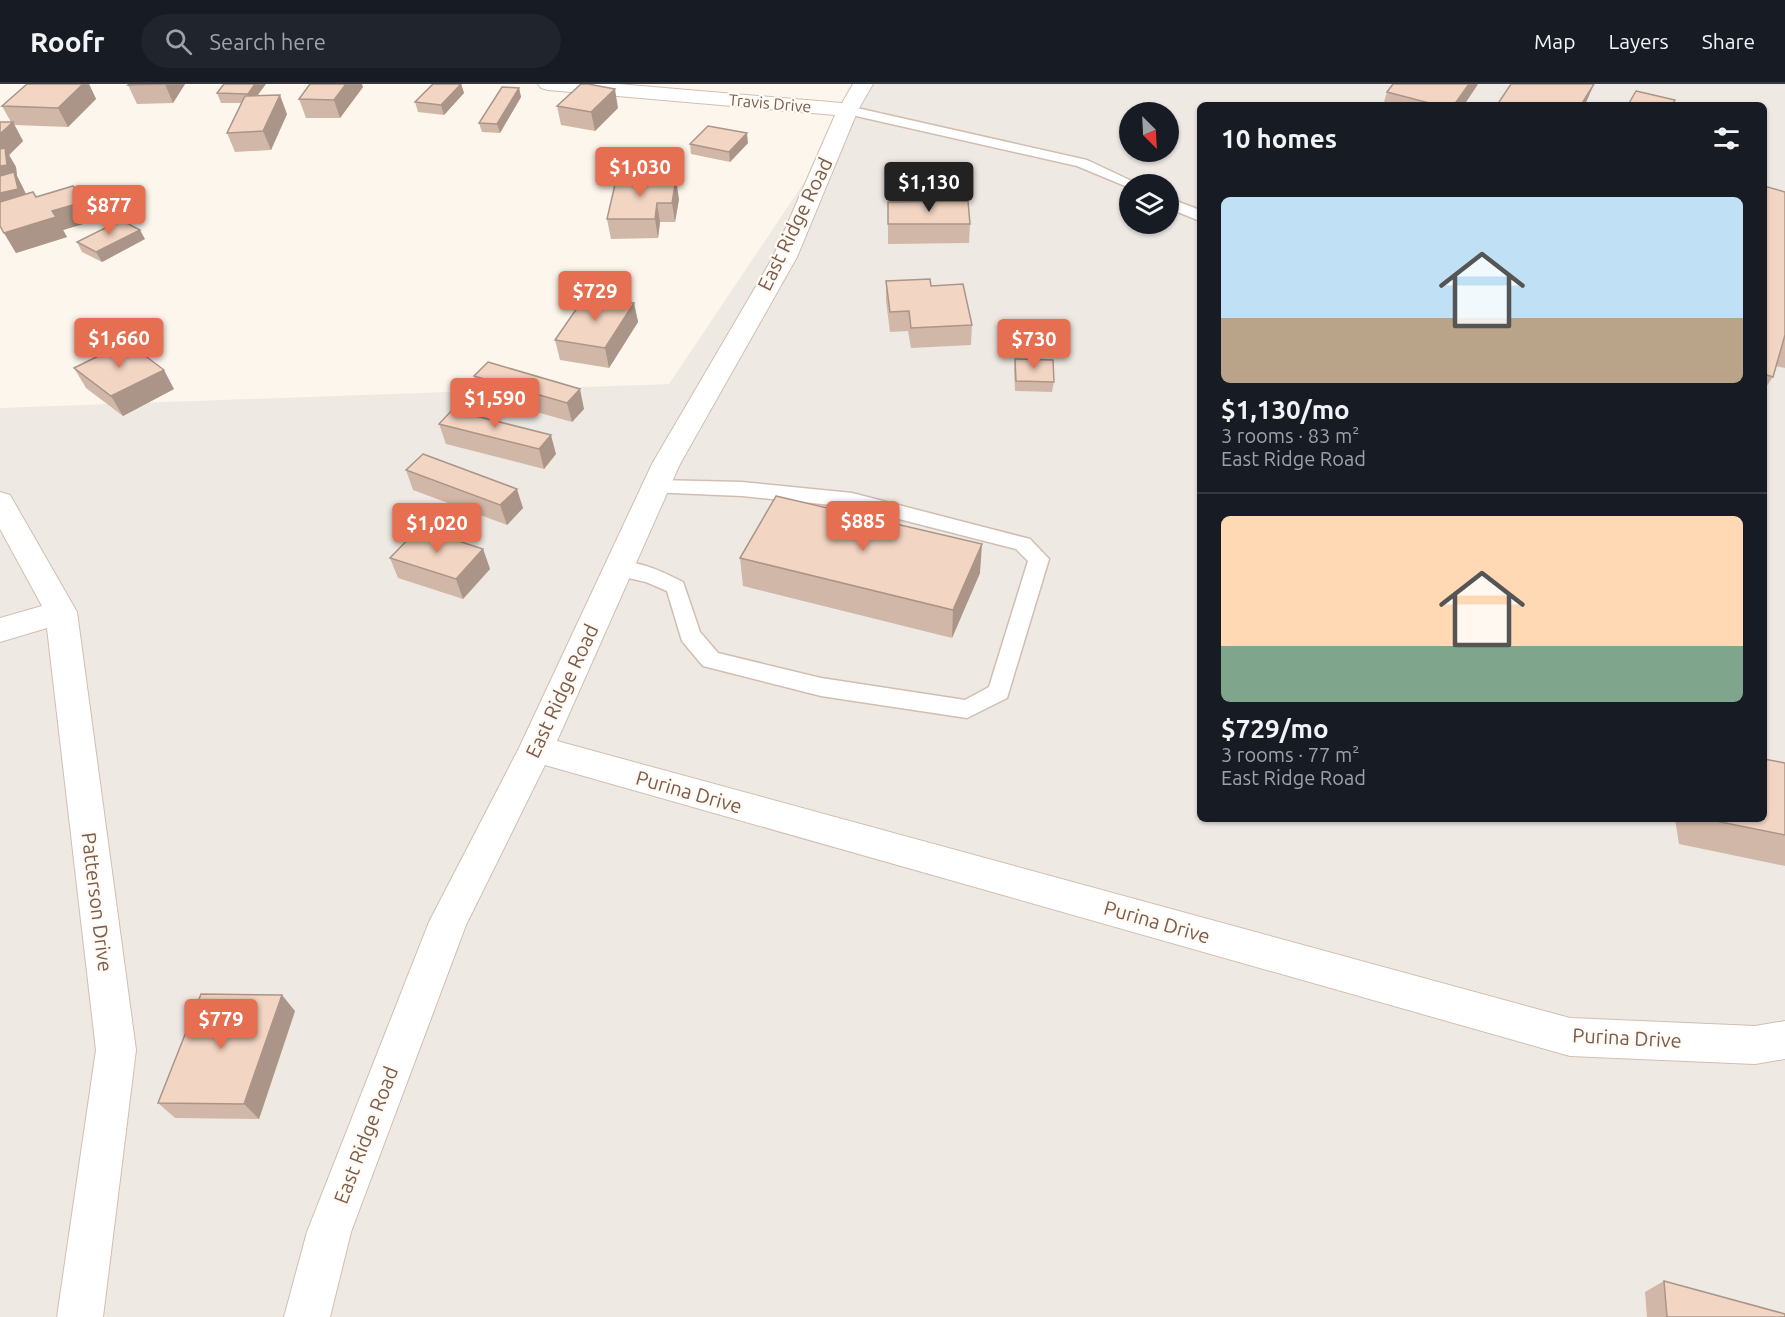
<!DOCTYPE html>
<meta charset="utf-8">
<style>
body{margin:0;font-family:Ubuntu,sans-serif;background:#20242c;color:#f1f3f6;height:100vh;display:flex;flex-direction:column;font-size:22px;white-space:nowrap}
*{box-sizing:border-box;margin:0}
p{font-size:20px;color:#9ea1a6}
.icon{flex:none;width:33px;height:33px;fill:none;stroke:currentColor;stroke-width:2;stroke-linecap:round;stroke-linejoin:round}
.map{position:relative;flex:1;overflow:hidden}
.panel{position:absolute;left:1197px;top:18px;width:570px;height:720px;display:flex;flex-direction:column;background:#171b24;border-radius:9px;box-shadow:0 2px 4px #0004}
.panel>*{flex:none}
.needle{width:39px;rotate:156deg}
.fabs{position:absolute;left:1119px;top:18px;display:grid;gap:12px}
.fabs a{display:grid;place-items:center;width:60px;height:60px;border-radius:50%;background:#171b24;box-shadow:0 2px 4px #0004;font-size:30px}
.price{position:absolute;translate:-50% -51px;padding:0 14px;border-radius:6px;background:#e76f51;color:#fff;font-size:20px;line-height:39px;filter:drop-shadow(0 2px 3px #0008)}
.price::after{content:'';position:absolute;left:50%;top:36px;width:18px;height:14px;margin-left:-9px;background:inherit;clip-path:polygon(0 0,100% 0,50% 100%)}
.price.selected{background:#222;color:#fff}
ul{padding:0;list-style:none}
li{display:grid;align-content:center;gap:12px;height:318px;padding:0 24px}
li+li{border-top:2px solid #363941}
li span{display:grid;place-items:center;height:186px;border-radius:9px;color:#555}
li>.icon{margin-inline-start:auto}
span .icon{width:108px;height:108px;fill:#fffc;stroke-width:1}
li b{font-size:26px}
h2{display:flex;justify-content:space-between;align-items:center;height:72px;padding:0 24px;font-size:26px}
header{display:flex;align-items:center;gap:36px;box-sizing:border-box;height:84px;padding:0 30px;background:#171b24;border-bottom:2px solid #363941}
header strong{font-size:28px}
nav{display:flex;gap:33px;margin-inline-start:auto;font-size:21px}
.search{width:420px;height:54px;background:#20242c;display:flex;align-items:center;gap:15px;box-sizing:border-box;padding:0 21px;border-radius:33px;color:#9ea1a6;font-size:22px}
.map>svg:first-child{display:block}
</style>
<header>
<strong>Roofr</strong>
<div class="search"><svg class="icon" aria-label="search" viewBox="0 0 24 24"><circle cx="10" cy="10" r="6"/><path d="M15 15l6 6"/></svg>Search here</div>
<nav><a>Map</a><a>Layers</a><a>Share</a></nav>
</header>
<div class="map">
<svg width="1785" height="1233" viewBox="0 0 1785 1233">
<rect width="100%" height="100%" fill="#fdf6ec"/>
<path fill="#efe9e4" fill-rule="evenodd" d="M870,0H1785V1233H0V324L669,300ZM1200,21H1764V735H1200ZM1130,28H1168V68H1130ZM1130,100H1168V140H1130Z"/>
<g fill="none" stroke-linecap="round" stroke-linejoin="round">
<g stroke="#d1beb0" stroke-width="3">
<g id="lane">
<path d="M848,22L1087,76L1138,100H1130V104L1077,82L843,29V23Z"/>
<path d="M1168,114L1200,126V137L1168,124Z"/>
<path d="M656,396L742,398L852,409L1030,455L1049,475L1007,614L967,634L821,612L711,584L703,582L682,557L667,507L646,498L611,490L608,485L611,480C634,473 663,488 683,498L700,548L718,569L821,594L965,616L989,603L1028,477L1016,465L852,423L742,412L649,408L646,403L649,398Z"/>
</g>
</g>
<g stroke="#d1beb0" stroke-width="2">
<g id="street">
<path d="M538,0H618L842,19L853,0H873L858,26L797,173L680,380L557,657L1570,934L1755,942L1785,937V975L1755,980L1570,972L545,681L466,841L351,1148L330,1233H284L307,1148L429,838L519,664L652,380L773,173L835,31L548,6L541,4Z"/>
<path d="M0,408L10,411L77,528L136,966L103,1233H57L96,966L47,544L0,558V534L42,522L0,445Z"/>
</g>
</g>
<use href="#lane" fill="#fff" fill-rule="evenodd"/>
<use href="#street" fill="#fff" fill-rule="evenodd"/>
</g>
<g fill="#d1b7a8">
<path d="M27,0H89L96,15L68,43L14,41L23,57L9,71L16,83L17,92L26,110L36,113L83,118L93,137L63,146L67,153L16,169L0,142L11,38L2,22Z"/>
<path d="M129,0H185L173,19L137,20L128,1Z"/>
<path d="M224,0L257,12L287,30L271,66L235,68L227,49L242,19H221L217,9Z"/>
<path d="M461,0L464,9L444,31L418,28L415,18Z"/>
<path d="M1478,0L1464,21H1383L1387,8Z"/>
<path d="M363,3L340,34H306L299,15Z"/>
<path d="M519,4L521,13L500,49L482,48L479,39Z"/>
<path d="M557,22L618,24L595,47L561,41Z"/>
<path d="M748,59L730,78L691,70L690,60Z"/>
<path d="M616,96L679,115L675,138H660L658,154L611,155L607,135Z"/>
<path d="M1764,102L1785,108V284L1776,282L1773,293L1764,306Z"/>
<path d="M888,118L970,140L969,159L888,160Z"/>
<path d="M145,155L102,178L82,168L77,158Z"/>
<path d="M886,197L972,241L971,261L911,264L908,247L890,248L886,217Z"/>
<path d="M634,219L638,238L609,284L560,276L555,256Z"/>
<path d="M1015,275L1054,298L1052,308L1015,307L1014,285Z"/>
<path d="M488,278L584,325L572,338L480,312L474,292Z"/>
<path d="M74,284L174,305L123,332L86,304Z"/>
<path d="M452,326L556,370L544,385L446,360L439,340Z"/>
<path d="M406,386L523,424L507,441L413,406Z"/>
<path d="M483,465L490,485L463,515L398,494L390,474Z"/>
<path d="M740,474L980,489L952,554L743,502Z"/>
<path d="M1785,679V782L1679,760L1675,735H1764Z"/>
<path d="M295,927L259,1035L175,1034L158,1019Z"/>
<path d="M1664,1197L1785,1233H1647L1645,1208Z"/>
</g>
<g fill="#aa9588">
<path d="M83,0H89L96,15L68,43L58,24Z"/>
<path d="M165,0H185L173,19Z"/>
<path d="M255,0H266L252,19L248,10Z"/>
<path d="M346,0H362L363,3L340,34L334,16Z"/>
<path d="M461,0L464,9L444,31L441,21Z"/>
<path d="M1469,0H1478L1464,21H1454Z"/>
<path d="M1594,0L1585,21H1581Z"/>
<path d="M519,4L521,13L500,49L497,40Z"/>
<path d="M615,5L618,24L595,47L591,28Z"/>
<path d="M280,11L287,30L271,66L263,47Z"/>
<path d="M13,38L23,57L9,71L16,83L17,92L25,108L29,124L0,131V50Z"/>
<path d="M747,49L748,59L730,78L729,68Z"/>
<path d="M676,95L679,115L675,138L672,119Z"/>
<path d="M83,118L93,137L63,146L67,153L16,169L4,149L52,127Z"/>
<path d="M657,119L660,138L658,154L655,135Z"/>
<path d="M140,146L145,155L102,178L96,168Z"/>
<path d="M634,219L638,238L609,284L605,264Z"/>
<path d="M164,286L174,305L123,332L111,312Z"/>
<path d="M580,305L584,325L572,338L567,319Z"/>
<path d="M551,351L556,370L544,385L539,365Z"/>
<path d="M517,405L523,424L507,441L500,421Z"/>
<path d="M982,460L980,489L952,554L953,526Z"/>
<path d="M483,465L490,485L463,515L456,495Z"/>
<path d="M282,911L295,927L259,1035L244,1020Z"/>
</g>
<g fill="#f3d5c3" stroke="#aa9588" stroke-width="1.5">
<path d="M27,0H83L58,24L2,22Z"/>
<path d="M129,0H165L128,1Z"/>
<path d="M224,0H255L248,10L217,9Z"/>
<path d="M310,0H346L334,16L299,15Z"/>
<path d="M433,0H461L441,21L415,18Z"/>
<path d="M581,0H588L615,5L591,28L557,22Z"/>
<path d="M1393,0H1469L1454,21H1437L1387,8Z"/>
<path d="M1511,0H1594L1581,21H1497Z"/>
<path d="M502,3L519,4L497,40L479,39Z"/>
<path d="M1636,7L1675,16L1672,21H1628Z"/>
<path d="M280,11L263,47L227,49L245,12Z"/>
<path d="M0,38H13L0,50Z"/>
<path d="M708,42L747,49L729,68L690,60Z"/>
<path d="M5,64L7,81L0,82V65Z"/>
<path d="M14,88L18,105L0,109V92Z"/>
<path d="M676,95L672,119H657L655,135H607L616,96Z"/>
<path d="M73,102L83,118L52,127L56,133L4,149L0,142V118L33,108L36,113Z"/>
<path d="M1764,102L1785,108V251L1773,293L1764,290Z"/>
<path d="M968,117L970,140H888V118Z"/>
<path d="M121,136L140,146L96,168L77,158Z"/>
<path d="M930,195L931,202L963,200L972,241L911,244L909,227L890,228L886,197Z"/>
<path d="M586,211L634,219L605,264L555,256Z"/>
<path d="M127,258L164,286L111,312L74,284Z"/>
<path d="M1015,275L1053,276L1054,298L1016,297Z"/>
<path d="M488,278L580,305L567,319L474,292Z"/>
<path d="M452,326L551,351L539,365L439,340Z"/>
<path d="M423,370L517,405L500,421L406,386Z"/>
<path d="M776,412L982,460L953,526L740,474Z"/>
<path d="M419,444L483,465L456,495L390,474Z"/>
<path d="M1764,675L1785,679V751L1706,735H1764Z"/>
<path d="M201,910L282,911L244,1020L158,1019Z"/>
<path d="M1664,1197L1785,1230V1233H1667Z"/>
</g>
<g text-anchor="middle" stroke-width="4.5" stroke-linejoin="round" paint-order="stroke">
<g font-size="16" fill="#7a5c4d" stroke="#fffaf3">
<text transform="translate(770 19) rotate(5)" y="6">Travis Drive</text>
</g>
<g font-size="20" fill="#7a5c4d" stroke="#fffaf3">
<text transform="translate(795 140) rotate(-64)" y="7">East Ridge Road</text>
<text transform="translate(562 607) rotate(-65)" y="7">East Ridge Road</text>
<text transform="translate(689 708) rotate(16)" y="7">Purina Drive</text>
<text transform="translate(97 818) rotate(83)" y="7">Patterson Drive</text>
<text transform="translate(1157 838) rotate(16)" y="7">Purina Drive</text>
<text transform="translate(1627 954) rotate(3)" y="7">Purina Drive</text>
<text transform="translate(366 1051) rotate(-69)" y="7">East Ridge Road</text>
</g>
</g>
</svg>
<div class="fabs">
<a><svg class="needle" viewBox="-14 -14 28 28"><path d="M0-13l5 13h-10z" fill="#e53935"/><path d="M0 13l5-13h-10z" fill="#9ea1a6"/></svg></a>
<a><svg class="icon" aria-label="layers" viewBox="0 0 24 24"><path d="M12 4l9 5-9 5-9-5zM3 14l9 5 9-5"/></svg></a>
</div>
<b class="price" style="left:640px;top:114px">$1,030</b>
<b class="price selected" style="left:929px;top:129px">$1,130</b>
<b class="price" style="left:109px;top:152px">$877</b>
<b class="price" style="left:595px;top:238px">$729</b>
<b class="price" style="left:119px;top:285px">$1,660</b>
<b class="price" style="left:1034px;top:286px">$730</b>
<b class="price" style="left:495px;top:345px">$1,590</b>
<b class="price" style="left:863px;top:468px">$885</b>
<b class="price" style="left:437px;top:470px">$1,020</b>
<b class="price" style="left:221px;top:966px">$779</b>
<section class="panel">
<h2>10 homes<svg class="icon" aria-label="filters" viewBox="0 0 24 24"><path d="M4 7h16M4 17h16"/><circle cx="9" cy="7" r="2"/><circle cx="15" cy="17" r="2"/></svg></h2>
<ul>
<li><span style="background:linear-gradient(#bfe0f5 65%,#b9a48a 0)"><svg class="icon" aria-label="home" viewBox="0 0 24 24"><path d="M3 11l9-7 9 7M6 9v11h12V9"/></svg></span><div><b>$1,130/mo</b><p>3 rooms · 83 m²</p><p>East Ridge Road</p></div></li>
<li><span style="background:linear-gradient(#ffd9b3 70%,#7fa58c 0)"><svg class="icon" aria-label="home" viewBox="0 0 24 24"><path d="M3 11l9-7 9 7M6 9v11h12V9"/></svg></span><div><b>$729/mo</b><p>3 rooms · 77 m²</p><p>East Ridge Road</p></div></li>
</ul>
</section>
</div>
